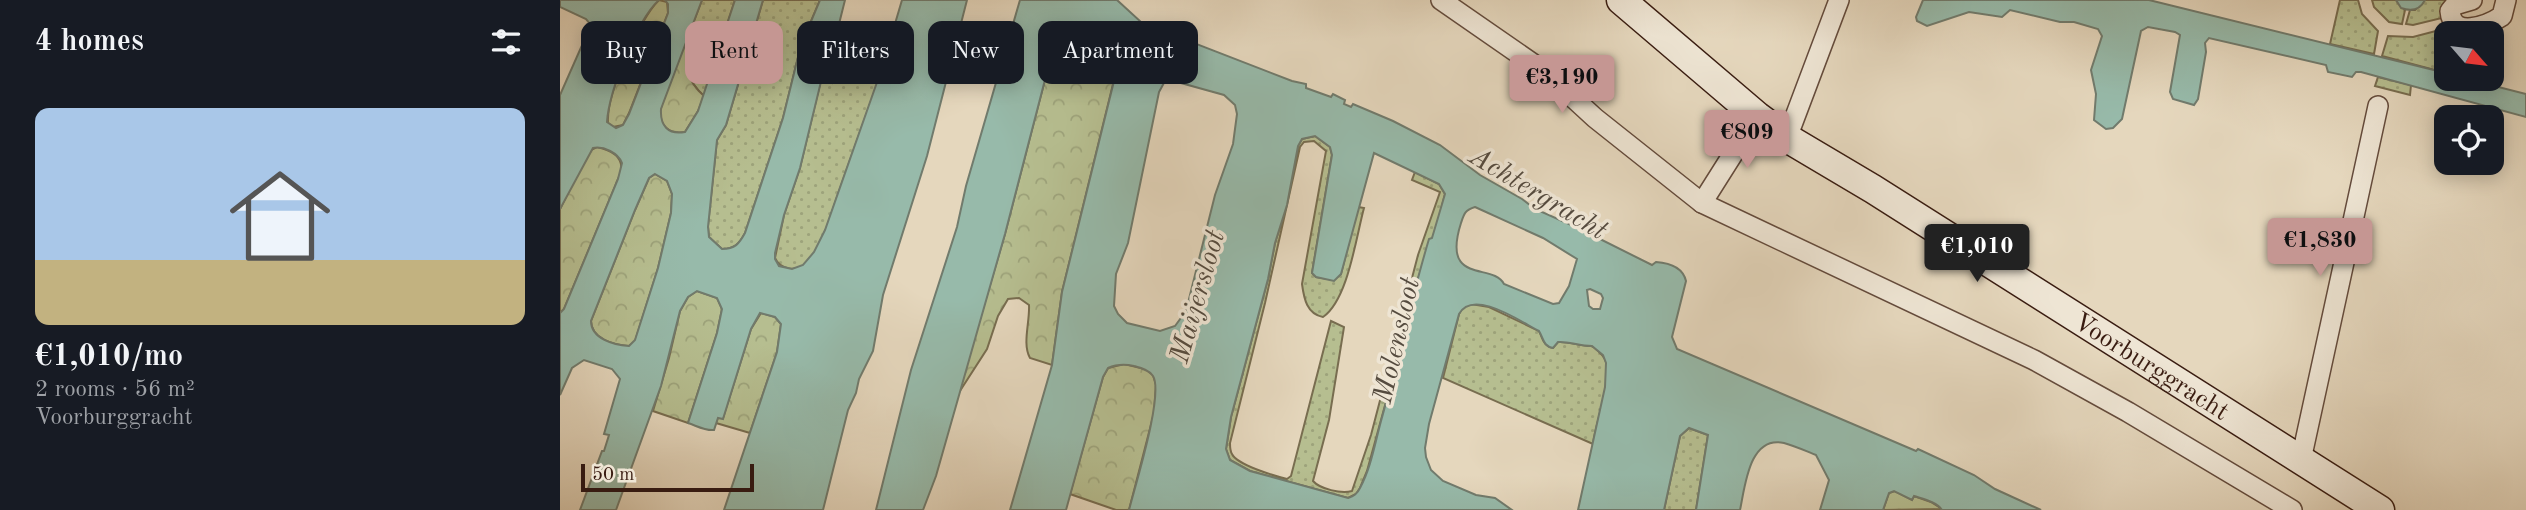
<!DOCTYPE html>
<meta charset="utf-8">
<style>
body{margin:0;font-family:"Old Standard TT",serif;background:#242831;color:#f1f3f6;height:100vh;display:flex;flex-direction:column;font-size:26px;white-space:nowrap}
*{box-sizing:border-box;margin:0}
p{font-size:23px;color:#9ea1a6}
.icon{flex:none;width:38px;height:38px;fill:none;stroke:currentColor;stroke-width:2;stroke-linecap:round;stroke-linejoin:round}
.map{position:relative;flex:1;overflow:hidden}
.drawer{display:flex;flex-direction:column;background:#171b24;width:560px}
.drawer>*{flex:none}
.guide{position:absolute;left:21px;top:21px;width:665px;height:63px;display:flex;gap:14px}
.needle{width:46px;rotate:118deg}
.fabs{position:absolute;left:1874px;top:21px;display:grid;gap:14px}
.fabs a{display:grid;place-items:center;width:70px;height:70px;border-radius:14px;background:#171b24;box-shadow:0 4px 18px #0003;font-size:35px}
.scale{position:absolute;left:21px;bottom:18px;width:173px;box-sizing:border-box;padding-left:7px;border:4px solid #391c11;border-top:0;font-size:19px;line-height:24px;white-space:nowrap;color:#391c11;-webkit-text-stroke:5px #eee5d4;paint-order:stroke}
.price{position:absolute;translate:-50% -60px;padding:0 16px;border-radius:7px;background:#c59692;color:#111;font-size:23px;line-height:46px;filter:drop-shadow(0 2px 4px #0008)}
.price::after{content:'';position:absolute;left:50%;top:42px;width:21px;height:16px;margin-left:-10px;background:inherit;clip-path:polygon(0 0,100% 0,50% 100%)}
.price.current{background:#222;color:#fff}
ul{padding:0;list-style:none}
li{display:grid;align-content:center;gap:14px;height:371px;padding:0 35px}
li span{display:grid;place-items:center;height:217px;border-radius:14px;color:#555}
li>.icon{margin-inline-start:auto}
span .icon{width:126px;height:126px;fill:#fffc;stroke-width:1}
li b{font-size:30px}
h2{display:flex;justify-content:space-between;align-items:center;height:84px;padding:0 35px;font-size:30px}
.chip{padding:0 24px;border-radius:14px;background:#171b24;box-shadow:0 4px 18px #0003;font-size:24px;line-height:63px}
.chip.current{background:#c59692;color:#111}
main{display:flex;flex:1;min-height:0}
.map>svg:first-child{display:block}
</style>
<main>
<section class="drawer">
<h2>4 homes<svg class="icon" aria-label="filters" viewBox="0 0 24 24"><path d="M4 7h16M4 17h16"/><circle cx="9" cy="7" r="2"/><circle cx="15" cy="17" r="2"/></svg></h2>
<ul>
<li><span style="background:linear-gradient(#a9c7e8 70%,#c2b280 0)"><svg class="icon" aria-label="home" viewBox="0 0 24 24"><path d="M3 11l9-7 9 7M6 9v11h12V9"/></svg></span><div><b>€1,010/mo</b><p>2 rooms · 56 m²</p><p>Voorburggracht</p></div></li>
</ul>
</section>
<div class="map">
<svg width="1966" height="510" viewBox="0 0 1966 510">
<defs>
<pattern id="grass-dots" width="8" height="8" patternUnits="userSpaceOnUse" patternTransform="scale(1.75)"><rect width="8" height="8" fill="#b6be90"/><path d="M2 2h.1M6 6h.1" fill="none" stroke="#9da37b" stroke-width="1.8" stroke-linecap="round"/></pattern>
<pattern id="forest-crowns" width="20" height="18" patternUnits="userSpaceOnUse" patternTransform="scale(1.75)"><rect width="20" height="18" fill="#b6be90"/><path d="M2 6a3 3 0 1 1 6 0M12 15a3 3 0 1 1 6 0" fill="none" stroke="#9da37b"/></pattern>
</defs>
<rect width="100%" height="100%" fill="#e5d7bd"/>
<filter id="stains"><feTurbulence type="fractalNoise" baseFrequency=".00286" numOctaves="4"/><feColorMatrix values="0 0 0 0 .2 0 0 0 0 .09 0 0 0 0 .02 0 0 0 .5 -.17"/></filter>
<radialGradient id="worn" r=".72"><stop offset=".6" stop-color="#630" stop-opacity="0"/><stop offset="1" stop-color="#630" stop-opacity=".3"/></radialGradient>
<g fill="url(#grass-dots)" stroke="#786d50" stroke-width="2">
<path d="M142,0H175L144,96C117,72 134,60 135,30L132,26Z"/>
<path d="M203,0H260L241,45L223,118L185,233C179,244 175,249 162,249L149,237L148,226L157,140L166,125Z"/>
<path d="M1780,0H1798L1802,14L1818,31L1814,54L1770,44Z"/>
<path d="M1812,0H1836L1845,10L1842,24L1829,22L1814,7Z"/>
<path d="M1865,0H1889L1882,18L1853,25L1846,24L1850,10H1855Z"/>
<path d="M1887,28L1896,33H1886V73L1822,56L1828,36L1853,37Z"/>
<path d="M276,73L318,82C304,120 291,157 278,194C270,216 263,246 247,263C237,272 220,270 215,258L224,215L240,168L261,80L272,83Z"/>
<path d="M1818,77L1851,85L1850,95L1815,86Z"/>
<path d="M755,136L770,147L772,155L752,273L756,277L774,280L781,274L798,207L804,208C796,237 788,300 763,317C747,314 744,299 742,284L766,151L754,141L744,142L740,147L705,303L670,443C670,447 670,451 672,454C677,465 715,476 727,479L731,476L771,321L784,327L769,420L753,481C760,489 781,494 792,491L811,435L858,255L880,192L852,180L855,172L879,184L885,194L877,225L854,290L835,369L807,471L800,488L796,494L788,498L690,471L670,460L666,449L671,417L708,279L715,243L727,205L738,146L742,139Z"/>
<path d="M911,304L929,307L979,331C983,339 983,346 993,348L998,342C1008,341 1019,346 1032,346C1037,350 1044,355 1046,362C1051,388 1036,419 1033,444L883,378L899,314L903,307Z"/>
<path d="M1129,428L1148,435L1136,510H1104L1120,436Z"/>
</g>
<g fill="url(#forest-crowns)" stroke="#786d50" stroke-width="2">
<path d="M99,0L107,2L108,13L69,113L63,125L53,127L48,123C46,95 79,19 99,0Z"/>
<path d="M132,26L135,30C134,60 117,72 144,96L138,111L125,132C112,134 103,130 100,116C98,104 126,42 132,26Z"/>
<path d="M506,37C524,41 551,57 555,76L502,292L492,365L470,358C462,344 470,322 469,305L459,298L448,299L438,316L427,349L398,394L445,234L487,72L498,40Z"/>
<path d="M37,147C51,150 64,156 61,172L4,309L0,313V209L29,151Z"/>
<path d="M95,174L107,181L112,194L111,213L98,268L75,341L69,346C54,345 31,339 31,321L75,210L89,178Z"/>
<path d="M137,291L157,298L162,309L157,333L128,423L93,411L109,358L120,311L128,297Z"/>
<path d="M201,313L215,317L221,324L217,352L190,433L156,423L158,417L163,418L191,329Z"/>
<path d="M564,364L585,369L593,375L596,385L594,413L569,510H556L510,494L543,377L548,368Z"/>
<path d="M1335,491L1352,500L1354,496L1371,502L1382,509L1323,510L1329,493Z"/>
</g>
<g fill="#97baaa" stroke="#717b6d" stroke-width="2" fill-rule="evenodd">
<path d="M0,0H99C77,20 49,91 47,122L56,128L63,125L69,114L108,13V4L105,0H142L101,109C100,126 108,135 125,132L138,111L175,0H203L166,125L157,140L148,227L149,237L162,249C175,249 179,244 185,233L223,118L241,45L260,0H285L279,24L266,61L240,168L224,215L215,253V259L219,266L232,269L243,265L254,252L265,230L322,68L342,0H407L367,156L323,295L313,351L299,379L296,393L288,410L263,510H164L217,352L221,324L215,317L200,313L191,329L163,419L158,418L154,430C145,431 137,426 128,423L157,333L162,309L157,298L137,291L128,297L120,311L101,386L56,510H20L42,451H44L49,435L44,434L60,379L52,369L24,360L12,368L0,395V313L4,309L58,179L62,163C58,153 44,146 33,148L0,209V95L31,25L26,19L0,7ZM95,174L107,181L112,194L111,213L98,268L75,340L69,346C54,345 31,339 31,321L75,210L89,178Z"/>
<path d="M460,0H557L582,23L732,81L746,84V88L771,97L773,94L785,100L784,104L791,107L793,104L833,121L880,145L920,175L962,199L975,209L1018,228L1092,265L1096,262C1110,263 1123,268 1126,281L1112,337L1117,349L1356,451L1358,449L1414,475L1435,489L1481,510H1382C1377,502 1363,499 1354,496L1352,500L1334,491L1329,493L1323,510H1260L1269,480L1256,455C1246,451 1235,446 1224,443C1189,435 1185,487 1180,510H1136L1148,435L1129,428L1120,436L1104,510H1018L1045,387L1046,363L1043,355L1032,346C1019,346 1008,341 998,342L993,348C983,346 984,339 979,331C961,322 913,288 899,314L869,424L865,448L866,457L871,470L883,481L916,495L935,498L952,510H569C575,486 604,394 593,376C589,370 581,368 574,366C565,364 557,364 548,368L543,377L506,510H450L492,365L502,292L555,77C552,57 524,41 506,37L498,40L487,72L445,234L376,476L363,510H316L351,370L397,227L406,186ZM610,80L664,95L675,105L677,114L673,144L655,195L626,311L615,326L600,331L567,323L558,314L554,306L556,274L568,243L599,92L605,81ZM755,136L770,147L772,155L752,273L756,277L774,281L781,274L814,153L879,184L885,194L872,238L869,239C851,299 838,360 821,421C815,443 811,468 800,488C797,494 794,496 788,498L690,471L670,460L666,449L671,417L708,279L715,243L727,205L738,146L742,139ZM915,207L983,238L1017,259L1009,286L999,303L993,304L944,284C933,262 881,286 901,223C904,214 905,210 915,207ZM1030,289L1041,294L1043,298L1040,309H1033L1029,306L1027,290Z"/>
<path d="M1363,0H1589L1886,73V79H1907L1966,94V117L1801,72H1796L1792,77L1768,72L1766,65L1649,38L1645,43L1646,52L1638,99L1634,105L1613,99L1610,92L1620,35L1615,32L1588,27L1581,31L1562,119L1553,128L1546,129L1534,120L1536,94L1531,70L1542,36L1538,29L1514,22H1500L1450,10L1442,17L1409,12L1367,26L1357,21L1356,17Z"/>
<path d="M1836,0H1865C1860,10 1852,12 1841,8Z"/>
</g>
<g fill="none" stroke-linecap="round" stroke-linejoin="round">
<g stroke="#644b3c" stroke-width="22">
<g id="street">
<path d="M881,0L985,72L1035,118L1142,203L1474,360L1568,412L1732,510"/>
<path d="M1912,0L1895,5L1890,11C1892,39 1927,26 1942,16L1946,0"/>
<path d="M1227,138L1279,0"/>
<path d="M1142,203L1197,116"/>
<path d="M1741,460L1818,106"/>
</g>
</g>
<g stroke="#391c11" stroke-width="31">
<g id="secondary">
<path id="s1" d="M1061,0L1197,116L1227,138L1313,189L1820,510"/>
</g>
</g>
<use href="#street" stroke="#eee5d4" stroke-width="19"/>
<use href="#secondary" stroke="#eee5d4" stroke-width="28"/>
</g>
<g text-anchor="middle" stroke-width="7" stroke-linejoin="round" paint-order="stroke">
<g font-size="26" fill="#391c11" stroke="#eee5d4">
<text dy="9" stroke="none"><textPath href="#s1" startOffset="646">Voorburggracht</textPath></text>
</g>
<g font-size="28" font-style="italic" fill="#554b3f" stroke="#eee5d4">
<text transform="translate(979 192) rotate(31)" y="10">Achtergracht</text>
<text transform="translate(636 296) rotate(-74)" y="10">Maijersloot</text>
<text transform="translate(835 340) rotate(-77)" y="10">Molensloot</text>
</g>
</g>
<rect width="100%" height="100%" filter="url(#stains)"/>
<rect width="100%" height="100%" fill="url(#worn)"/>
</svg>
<div class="fabs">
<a><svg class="needle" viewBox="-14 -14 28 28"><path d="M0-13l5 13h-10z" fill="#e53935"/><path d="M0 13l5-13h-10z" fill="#9ea1a6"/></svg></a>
<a><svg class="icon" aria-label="locate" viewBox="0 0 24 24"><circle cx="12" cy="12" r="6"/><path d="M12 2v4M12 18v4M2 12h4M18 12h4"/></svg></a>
</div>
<div class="scale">50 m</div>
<b class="price" style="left:1002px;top:115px">€3,190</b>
<b class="price" style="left:1187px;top:170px">€809</b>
<b class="price" style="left:1760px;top:278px">€1,830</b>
<b class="price current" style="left:1417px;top:284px">€1,010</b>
<div class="guide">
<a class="chip">Buy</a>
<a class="chip current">Rent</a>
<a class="chip">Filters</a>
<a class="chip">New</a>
<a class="chip">Apartment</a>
</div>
</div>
</main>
